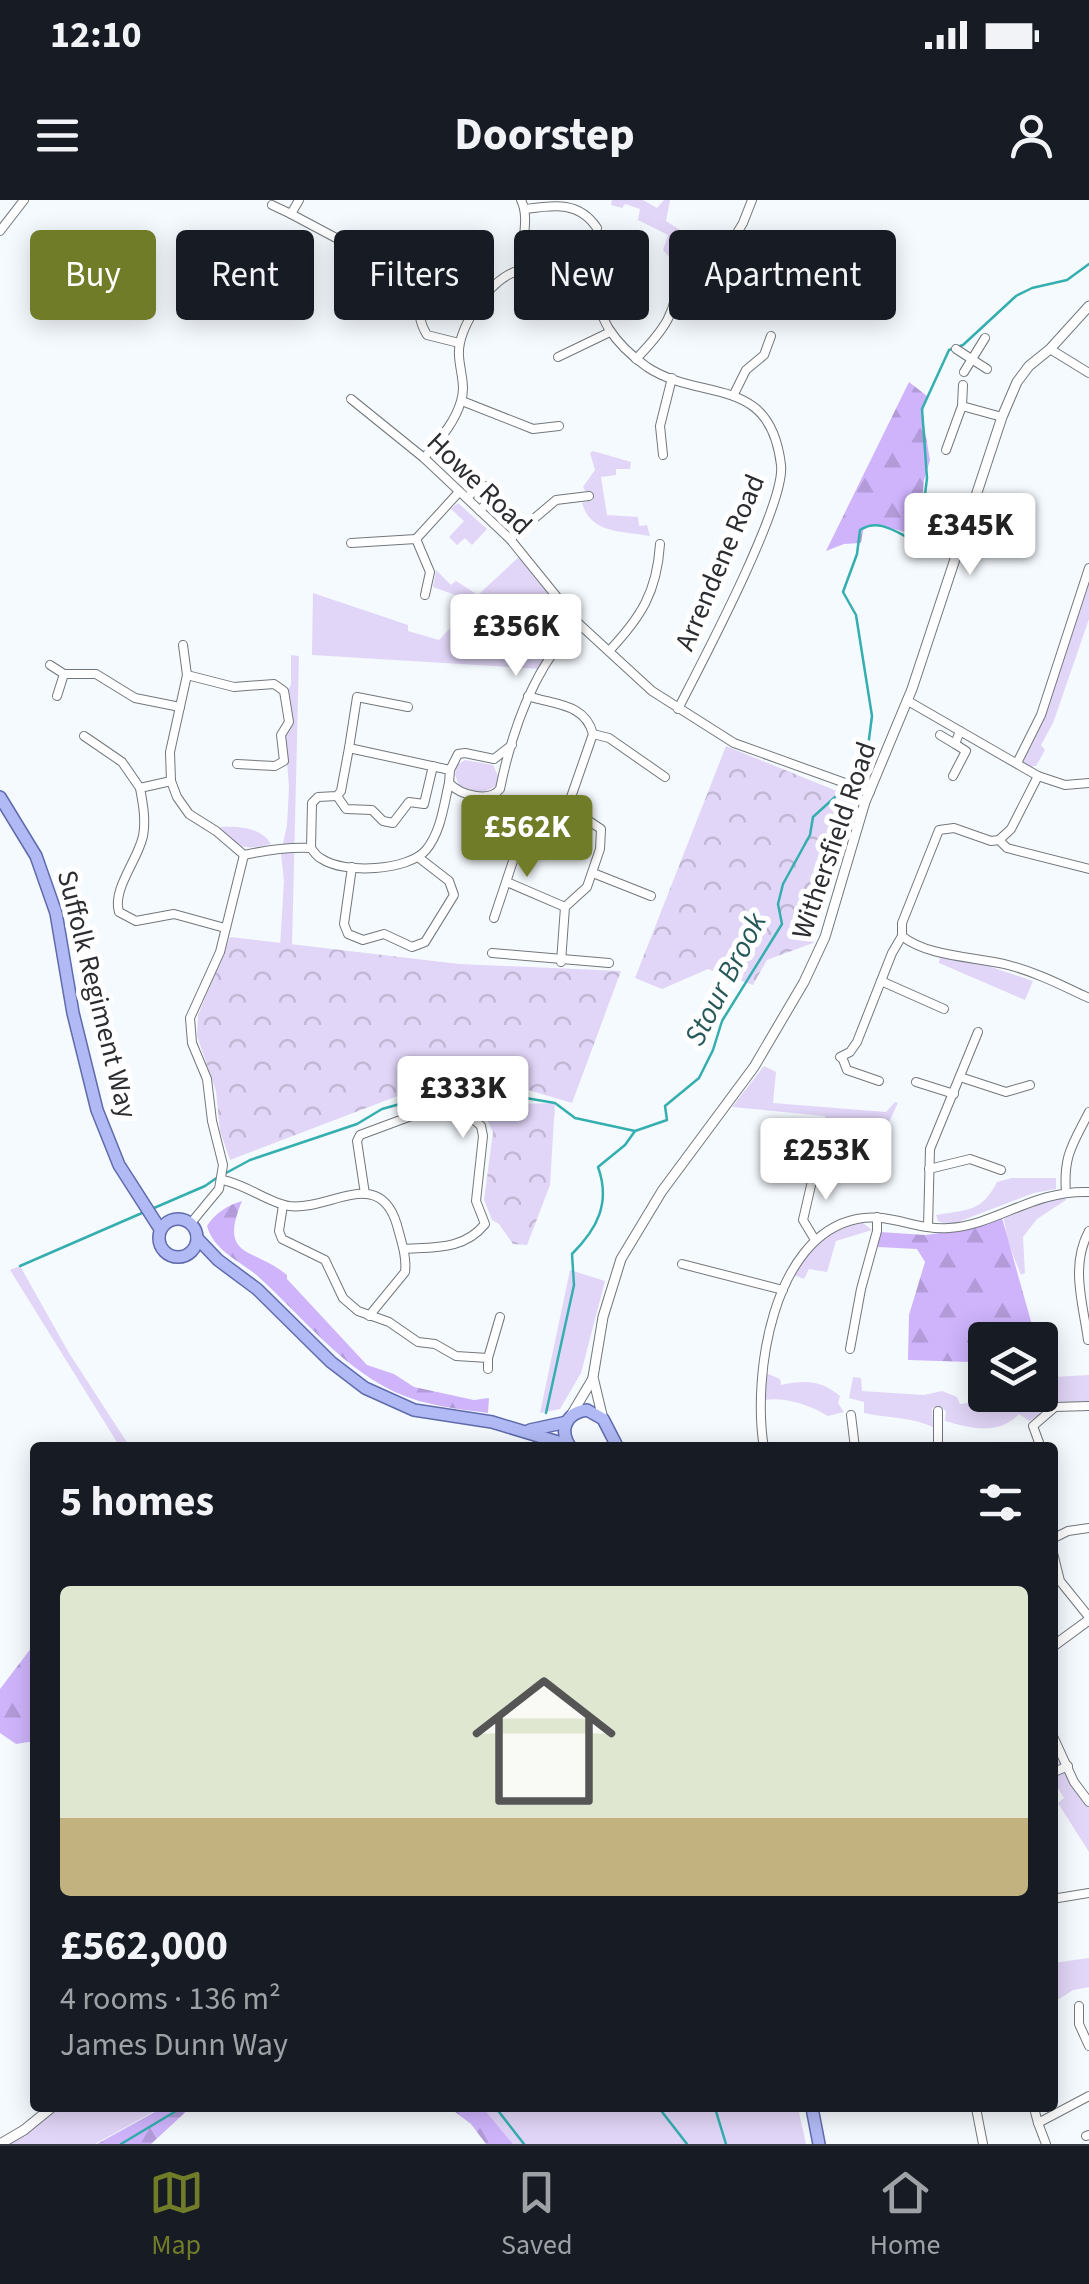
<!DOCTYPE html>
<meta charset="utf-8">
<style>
body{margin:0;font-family:"Source Sans 3",sans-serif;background:#20242c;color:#f1f3f6;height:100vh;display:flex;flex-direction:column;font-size:38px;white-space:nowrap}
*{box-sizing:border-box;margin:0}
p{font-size:32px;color:#9ea1a6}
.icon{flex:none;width:55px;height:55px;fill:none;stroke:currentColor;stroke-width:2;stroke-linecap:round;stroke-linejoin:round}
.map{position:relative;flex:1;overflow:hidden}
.sheet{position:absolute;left:30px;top:1242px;width:1028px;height:670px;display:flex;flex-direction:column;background:#171b24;border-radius:10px;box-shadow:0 5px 25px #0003}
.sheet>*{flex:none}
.guide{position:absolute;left:30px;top:30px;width:1030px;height:90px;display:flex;gap:20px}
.tools{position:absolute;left:968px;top:1122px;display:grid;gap:20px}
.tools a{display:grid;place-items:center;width:90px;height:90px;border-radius:10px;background:#171b24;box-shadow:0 5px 25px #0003;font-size:50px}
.price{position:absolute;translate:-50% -85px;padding:0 22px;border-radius:10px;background:#fff;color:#222;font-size:32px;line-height:65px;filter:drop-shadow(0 2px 5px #0008)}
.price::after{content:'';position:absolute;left:50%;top:60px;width:30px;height:22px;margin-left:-15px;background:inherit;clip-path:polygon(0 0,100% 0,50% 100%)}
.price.current{background:#717c29;color:#fff}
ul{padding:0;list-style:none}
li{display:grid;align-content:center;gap:20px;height:530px;padding:0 30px}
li+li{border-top:2px solid #363941}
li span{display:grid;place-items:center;height:310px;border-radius:10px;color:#555}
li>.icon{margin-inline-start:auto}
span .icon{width:180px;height:180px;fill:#fffc;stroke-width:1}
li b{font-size:42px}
h2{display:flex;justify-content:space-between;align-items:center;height:120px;padding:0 30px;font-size:42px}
.chip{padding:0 35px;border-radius:10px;background:#171b24;box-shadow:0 5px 25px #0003;font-size:35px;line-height:90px}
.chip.current{background:#717c29;color:#fff}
.status{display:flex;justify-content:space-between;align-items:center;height:70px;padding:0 50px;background:#171b24;direction:ltr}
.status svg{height:28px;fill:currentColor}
header{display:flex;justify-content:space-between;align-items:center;height:130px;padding:0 30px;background:#171b24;font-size:45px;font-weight:700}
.tab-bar{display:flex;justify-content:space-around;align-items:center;height:140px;border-top:2px solid #363941;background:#171b24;font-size:28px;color:#9ea1a6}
.tab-bar a{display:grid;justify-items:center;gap:5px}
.tab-bar .current{color:#717c29}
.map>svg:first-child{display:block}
</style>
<div class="status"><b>12:10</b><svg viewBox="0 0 49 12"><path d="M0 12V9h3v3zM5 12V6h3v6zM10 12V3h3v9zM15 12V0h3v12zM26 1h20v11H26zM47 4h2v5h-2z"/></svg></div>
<header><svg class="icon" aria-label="menu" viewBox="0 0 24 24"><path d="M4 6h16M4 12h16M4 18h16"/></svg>Doorstep<svg class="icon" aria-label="person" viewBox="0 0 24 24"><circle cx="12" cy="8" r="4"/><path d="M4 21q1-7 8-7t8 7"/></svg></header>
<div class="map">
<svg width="1089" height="1944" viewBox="0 0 1089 1944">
<defs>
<pattern id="forest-firs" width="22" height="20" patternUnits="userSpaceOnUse" patternTransform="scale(2.5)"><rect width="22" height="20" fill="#cfb4fc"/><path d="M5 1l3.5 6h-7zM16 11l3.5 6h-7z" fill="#b29bd8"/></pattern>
<pattern id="park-crowns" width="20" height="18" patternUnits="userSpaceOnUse" patternTransform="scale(2.5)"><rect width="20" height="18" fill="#e2d6f8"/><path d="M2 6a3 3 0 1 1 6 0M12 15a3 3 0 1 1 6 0" fill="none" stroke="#c2b8d5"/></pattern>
</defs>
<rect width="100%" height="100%" fill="#f5fafe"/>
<g fill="#e2d6f8">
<path d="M612,0H643L657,8L664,0H670L666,21L680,30L685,38L719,51L711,65L689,51L684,58H670L663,50L668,35L638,20L640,9L625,4L622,8L611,5Z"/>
<path d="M593,251L631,262L630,269H616V275L601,277L607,315L638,317L639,326L647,325L650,336C622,331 591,334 582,303L593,300L591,291H585L583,287L595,270L590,253Z"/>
<path d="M458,303L487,329L472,345L465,338L457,345L449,337L464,321L451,309Z"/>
<path d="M522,354L578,423L542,469L312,455L313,393L408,425V431L439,440L453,425L470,427L476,408L469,405L472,401L433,387L436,370L451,385L456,381L478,395Z"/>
<path d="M1089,379V419L1053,523L1041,545L1045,550L1036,566L1029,567L1021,559Z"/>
<path d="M291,455L299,456L292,747L280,746L284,681L281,653L287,625L289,587L285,536L292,523L288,490L291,485Z"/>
<path d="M465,560L493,565L499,578L496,586L482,593L459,586L455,574L457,565Z"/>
<path d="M220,627C238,626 261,627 271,644C241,651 239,648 220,627Z"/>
<path d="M940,757L988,766L1033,781L1025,800L939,763Z"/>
<path d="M764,866L776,872L773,903L886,912L895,902L898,903L889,922C867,927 848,925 826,922L825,916L732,907Z"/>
<path d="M1012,978H1056V989L1034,993L958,1022L946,1024L938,1021L936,1015C968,1009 981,1013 997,982Z"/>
<path d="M1064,996L1066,1000L1037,1019L1023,1037L1025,1073L1021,1075L1008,1042L1003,1015Z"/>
<path d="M863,1023L872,1030L836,1041L827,1072L809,1069L804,1079L794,1075C806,1045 832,1029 863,1023Z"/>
<path d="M20,1066L69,1153L130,1247H120L10,1070Z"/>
<path d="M570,1070L605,1081L581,1173L560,1209L540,1213Z"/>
<path d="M1040,1163H1049L1054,1177L1089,1175V1203L1051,1210L1029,1221L1019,1214C999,1236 970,1228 945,1221L946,1211L938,1206L932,1208L933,1227C911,1217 888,1218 864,1213V1202L849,1198L853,1177L861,1178L862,1191L924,1195L942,1191L957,1197L960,1204L982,1201L992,1195H1040Z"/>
<path d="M766,1173L780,1179L781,1185C804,1180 821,1180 840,1196L838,1203L844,1212L828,1216C809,1205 786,1197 764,1200Z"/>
<path d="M1052,1538L1071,1584L1089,1606V1652L1058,1603L1064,1598L1053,1580Z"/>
<path d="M1089,1758V1787L1073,1790L1053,1803V1763Z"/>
<path d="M51,1908H160L95,1944H0Z"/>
<path d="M482,1908H798L806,1944H513Z"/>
</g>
<g fill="url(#forest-firs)">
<path d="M909,182L927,196L922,213L930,260L924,280L921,314L905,332L874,324L863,330L861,343L844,344L826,351Z"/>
<path d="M242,1001C218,1059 253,1047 287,1075V1079L367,1165L394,1174L414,1187L474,1200L489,1198L488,1213C465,1210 441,1207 419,1201C352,1181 311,1125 261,1079C243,1062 214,1052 207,1026C215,1013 228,1005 242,1001Z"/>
<path d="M1002,1018L1032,1125L1033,1140H985V1173L970,1162L908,1160L909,1115L925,1062L917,1049L878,1047L880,1032L925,1035L962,1030Z"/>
<path d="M35,1443V1541L16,1544L0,1533V1489Z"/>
<path d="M162,1908H190L151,1944H97Z"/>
<path d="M450,1908H483L513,1944H486L471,1924Z"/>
</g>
<g fill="url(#park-crowns)">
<path d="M726,546L854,598L856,612L813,743L767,760L753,785L708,769L662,789L635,778Z"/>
<path d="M230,737L459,764L621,771L572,903L515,886L457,891L416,889L230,960L220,931L216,891L197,836L198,815Z"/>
<path d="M555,903L550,985L527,1045L513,1044L499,1024L492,1020L484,1000L493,932L480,905Z"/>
</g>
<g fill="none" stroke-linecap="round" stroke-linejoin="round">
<g stroke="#34aeae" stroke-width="2.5">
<path d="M475,414L480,417L488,437L521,446L538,445"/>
<path d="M851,583L865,570L872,516L856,415L843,392L857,354L860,330C876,320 890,328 905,336L921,327L927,278L922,209L949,150L963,145L1016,96L1032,88L1067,80L1089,64"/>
<path d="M226,973L250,960L357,924L382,909L425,897L452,901L514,896L555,903L575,918L635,931"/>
<path d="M154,1008L205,986L218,977"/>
<path d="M20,1066L142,1013"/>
<path d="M546,1213L574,1085L572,1054C597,1029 611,1003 598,967L625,945L635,931L667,920L665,906L699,878L713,850L722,821L782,724L778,704L783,684L810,635L813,617L845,588"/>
<path d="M496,1908L524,1944"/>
<path d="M659,1908L687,1944"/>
<path d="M715,1908L726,1944"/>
<path d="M121,1944L181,1908"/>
</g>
<g stroke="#72777c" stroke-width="10">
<g id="minor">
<path d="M521,0C531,20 519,44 524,68"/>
<path d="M272,5L291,14L299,0"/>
<path d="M526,9C554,5 579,1 597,28"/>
<path d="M291,14L353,47"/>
<path d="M0,31L24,0"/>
<path d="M719,63L743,23L752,0"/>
<path d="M441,78C421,96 412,110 427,135L459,143"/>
<path d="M956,149L987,169"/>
<path d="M1050,149L1089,173"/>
<path d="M558,157L610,132"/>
<path d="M636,159C665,129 677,113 679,70"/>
<path d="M964,172L985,138"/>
<path d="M734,194L746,170L764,155L771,136"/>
<path d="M351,199L424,258L510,339L578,423L652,491L734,543L870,592"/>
<path d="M462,201L533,229L559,226"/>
<path d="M962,206L963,185"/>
<path d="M946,250L962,206L1002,217"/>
<path d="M663,255L660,226L672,178"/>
<path d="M424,258C438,241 455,223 461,201C466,186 460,172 459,156C457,130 485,88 508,75C536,59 575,79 595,103C601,111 604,121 609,129C618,143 633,157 647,167C702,203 770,173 781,265C786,304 700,466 678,509"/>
<path d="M467,298L478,287L485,286L490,289L491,297L480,311"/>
<path d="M510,339L556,300L589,296"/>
<path d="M351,343L416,339"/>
<path d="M425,395L430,372L416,339L459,292"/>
<path d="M183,445L187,475L170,552L171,581L177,597L189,614L216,631L244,655L220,752L190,818L192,843L207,879L212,921L223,965L219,989L191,1023"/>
<path d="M609,451C641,417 657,392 660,344"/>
<path d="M50,465L64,474"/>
<path d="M187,475L234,487L274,484L284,491L289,522L281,535L284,561L275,566L237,564"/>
<path d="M57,496L64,474H96L135,498L180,507"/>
<path d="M528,496C554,505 585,503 593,534L570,600L571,609L601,629L600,649L587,687L565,707L561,762"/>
<path d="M908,501L1038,576L1065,585L1089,583"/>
<path d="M593,534L609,538L665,577"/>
<path d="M940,535L955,544"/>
<path d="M84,536L122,562L140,588"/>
<path d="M512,545L494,559L465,553L458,554L450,570L449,583C460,595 489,603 500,589C512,530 534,466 578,423"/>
<path d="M349,548L357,497L408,507"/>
<path d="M1017,563L1041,515L1089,368"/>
<path d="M953,576L966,551L955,544L960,531"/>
<path d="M1038,576L1011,629L999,640L991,641L954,628L939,630L902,723V736C927,757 978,757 1008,765C1036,772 1063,786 1089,798"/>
<path d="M171,581L140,588C143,604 146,620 143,636C138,660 112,689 119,712L136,721L174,714L225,728"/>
<path d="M337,596L346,609L372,610L383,621L393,623L409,602L424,604L433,566"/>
<path d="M999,640L1007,648L1089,669"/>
<path d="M311,648L312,603L318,597L337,596L341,591L349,548L450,570"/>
<path d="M244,655C267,650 287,647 311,648C314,652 317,657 322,659C344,674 408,671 426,650C441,632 444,604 449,583"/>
<path d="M352,667L344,724L348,734L363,740L384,734L412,747L425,742L454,695L449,681L418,657"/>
<path d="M593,673L651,696"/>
<path d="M507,682L565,707"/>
<path d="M494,718L523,631"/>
<path d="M492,753L609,763"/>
<path d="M881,781L944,809"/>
<path d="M840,857L850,852L857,842L892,753L902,736"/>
<path d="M842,857L847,870L879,881"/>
<path d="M960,877L1006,892L1030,885"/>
<path d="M916,882L954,894"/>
<path d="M929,969L970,959L1001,970"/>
<path d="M223,980C247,985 269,1003 289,1006C330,1011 379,965 397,1025C401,1041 407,1056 405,1072L369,1116"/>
<path d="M1066,993C1063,955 1073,944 1089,912"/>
<path d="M365,994L357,941L360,935L422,912L466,913L481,926L483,936L476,1001L485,1024C464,1050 434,1047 404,1049"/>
<path d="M283,1005L279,1031L282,1039L325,1060L343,1098L358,1111L389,1122L418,1142L435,1144L456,1156L488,1158V1169"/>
<path d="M928,1027L930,949L978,832"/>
<path d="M815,1040L803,1020L812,981L825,967H843"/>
<path d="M682,1064L783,1090"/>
<path d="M1088,1140C1083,1103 1070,1066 1089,1031"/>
<path d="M850,1149L861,1089L877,1031V1017"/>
<path d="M488,1158L500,1117"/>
<path d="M851,1215L855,1248"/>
<path d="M764,1248C752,1177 772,1036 857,1019C889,1012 917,1031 949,1028C996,1025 1033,990 1089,992"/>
<path d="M938,1248V1211"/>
<path d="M1041,1248L1033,1226L1055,1207L1089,1206"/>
<path d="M1052,1339L1068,1331L1089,1328"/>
<path d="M1052,1349L1060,1381L1089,1417"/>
<path d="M1052,1534L1074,1582L1089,1602"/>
<path d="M1052,1573L1068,1566"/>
<path d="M1052,1699L1089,1693"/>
<path d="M1079,1806V1824L1089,1846"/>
<path d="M976,1908L983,1944"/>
<path d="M1034,1908L1038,1923L1089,1896"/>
<path d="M1038,1923L1046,1944"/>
<path d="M1086,1936L1089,1935"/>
</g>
</g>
<g stroke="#72777c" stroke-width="11">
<g id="tertiary">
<path d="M570,1217L592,1180"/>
<path d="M603,1219L593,1177L603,1117L621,1059L662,991L754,867L804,782L825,737L865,602L912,489L1002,217L1017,182L1029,166L1050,149L1089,106"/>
<path d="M1052,1447L1089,1420"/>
<path d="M0,1944L24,1930L51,1908"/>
</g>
</g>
<g stroke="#606bac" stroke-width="14">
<g id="primary">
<path d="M0,597L36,656L56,713L73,813L97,910L119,965L160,1029"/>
<circle cx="178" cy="1038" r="19"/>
<path d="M197,1038L218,1060L257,1089L331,1162L365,1188L414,1210L492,1222L568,1245"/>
<path d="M530,1230L567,1222"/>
<path d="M571,1248C558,1230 566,1213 587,1210L603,1219L618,1248"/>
<path d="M812,1908L819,1944"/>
</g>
</g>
<use href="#minor" stroke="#fff" stroke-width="8"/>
<use href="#tertiary" stroke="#fff" stroke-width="9"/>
<use href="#primary" stroke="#b1baf5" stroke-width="11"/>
</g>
<g text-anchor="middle" stroke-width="10" stroke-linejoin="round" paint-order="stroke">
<g font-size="28" fill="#2b2d30" stroke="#fff">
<text transform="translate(480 283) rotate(44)" y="10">Howe Road</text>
<text transform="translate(719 362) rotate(-67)" y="10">Arrendene Road</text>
<text transform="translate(833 640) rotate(-71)" y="10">Withersfield Road</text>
<text transform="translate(98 794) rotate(76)" y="10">Suffolk Regiment Way</text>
</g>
<g font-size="30" font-style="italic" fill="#275959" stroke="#fff">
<text transform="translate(725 779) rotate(-63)" y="10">Stour Brook</text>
</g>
</g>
</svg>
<div class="tools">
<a><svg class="icon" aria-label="layers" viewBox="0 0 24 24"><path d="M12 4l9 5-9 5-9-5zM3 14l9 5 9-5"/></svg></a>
</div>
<b class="price" style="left:970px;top:378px">£345K</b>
<b class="price" style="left:516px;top:479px">£356K</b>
<b class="price current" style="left:527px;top:680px">£562K</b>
<b class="price" style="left:463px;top:941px">£333K</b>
<b class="price" style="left:826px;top:1003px">£253K</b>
<div class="guide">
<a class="chip current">Buy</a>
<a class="chip">Rent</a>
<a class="chip">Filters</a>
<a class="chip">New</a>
<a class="chip">Apartment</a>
</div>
<section class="sheet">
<h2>5 homes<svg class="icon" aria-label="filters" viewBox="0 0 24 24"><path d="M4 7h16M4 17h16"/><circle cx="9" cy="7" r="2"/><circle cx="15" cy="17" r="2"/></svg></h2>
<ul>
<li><span style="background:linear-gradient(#dfe7d0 75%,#c2b280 0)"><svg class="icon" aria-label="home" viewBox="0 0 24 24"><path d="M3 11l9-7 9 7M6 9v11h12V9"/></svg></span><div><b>£562,000</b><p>4 rooms · 136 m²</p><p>James Dunn Way</p></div></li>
</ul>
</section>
</div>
<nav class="tab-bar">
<a class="current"><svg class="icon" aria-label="map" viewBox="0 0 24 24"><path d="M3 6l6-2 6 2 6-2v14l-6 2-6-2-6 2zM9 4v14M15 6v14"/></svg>Map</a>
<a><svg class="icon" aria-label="saved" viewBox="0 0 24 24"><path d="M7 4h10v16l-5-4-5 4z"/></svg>Saved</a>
<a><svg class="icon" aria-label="home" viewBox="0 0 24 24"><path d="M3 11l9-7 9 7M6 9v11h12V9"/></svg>Home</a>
</nav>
